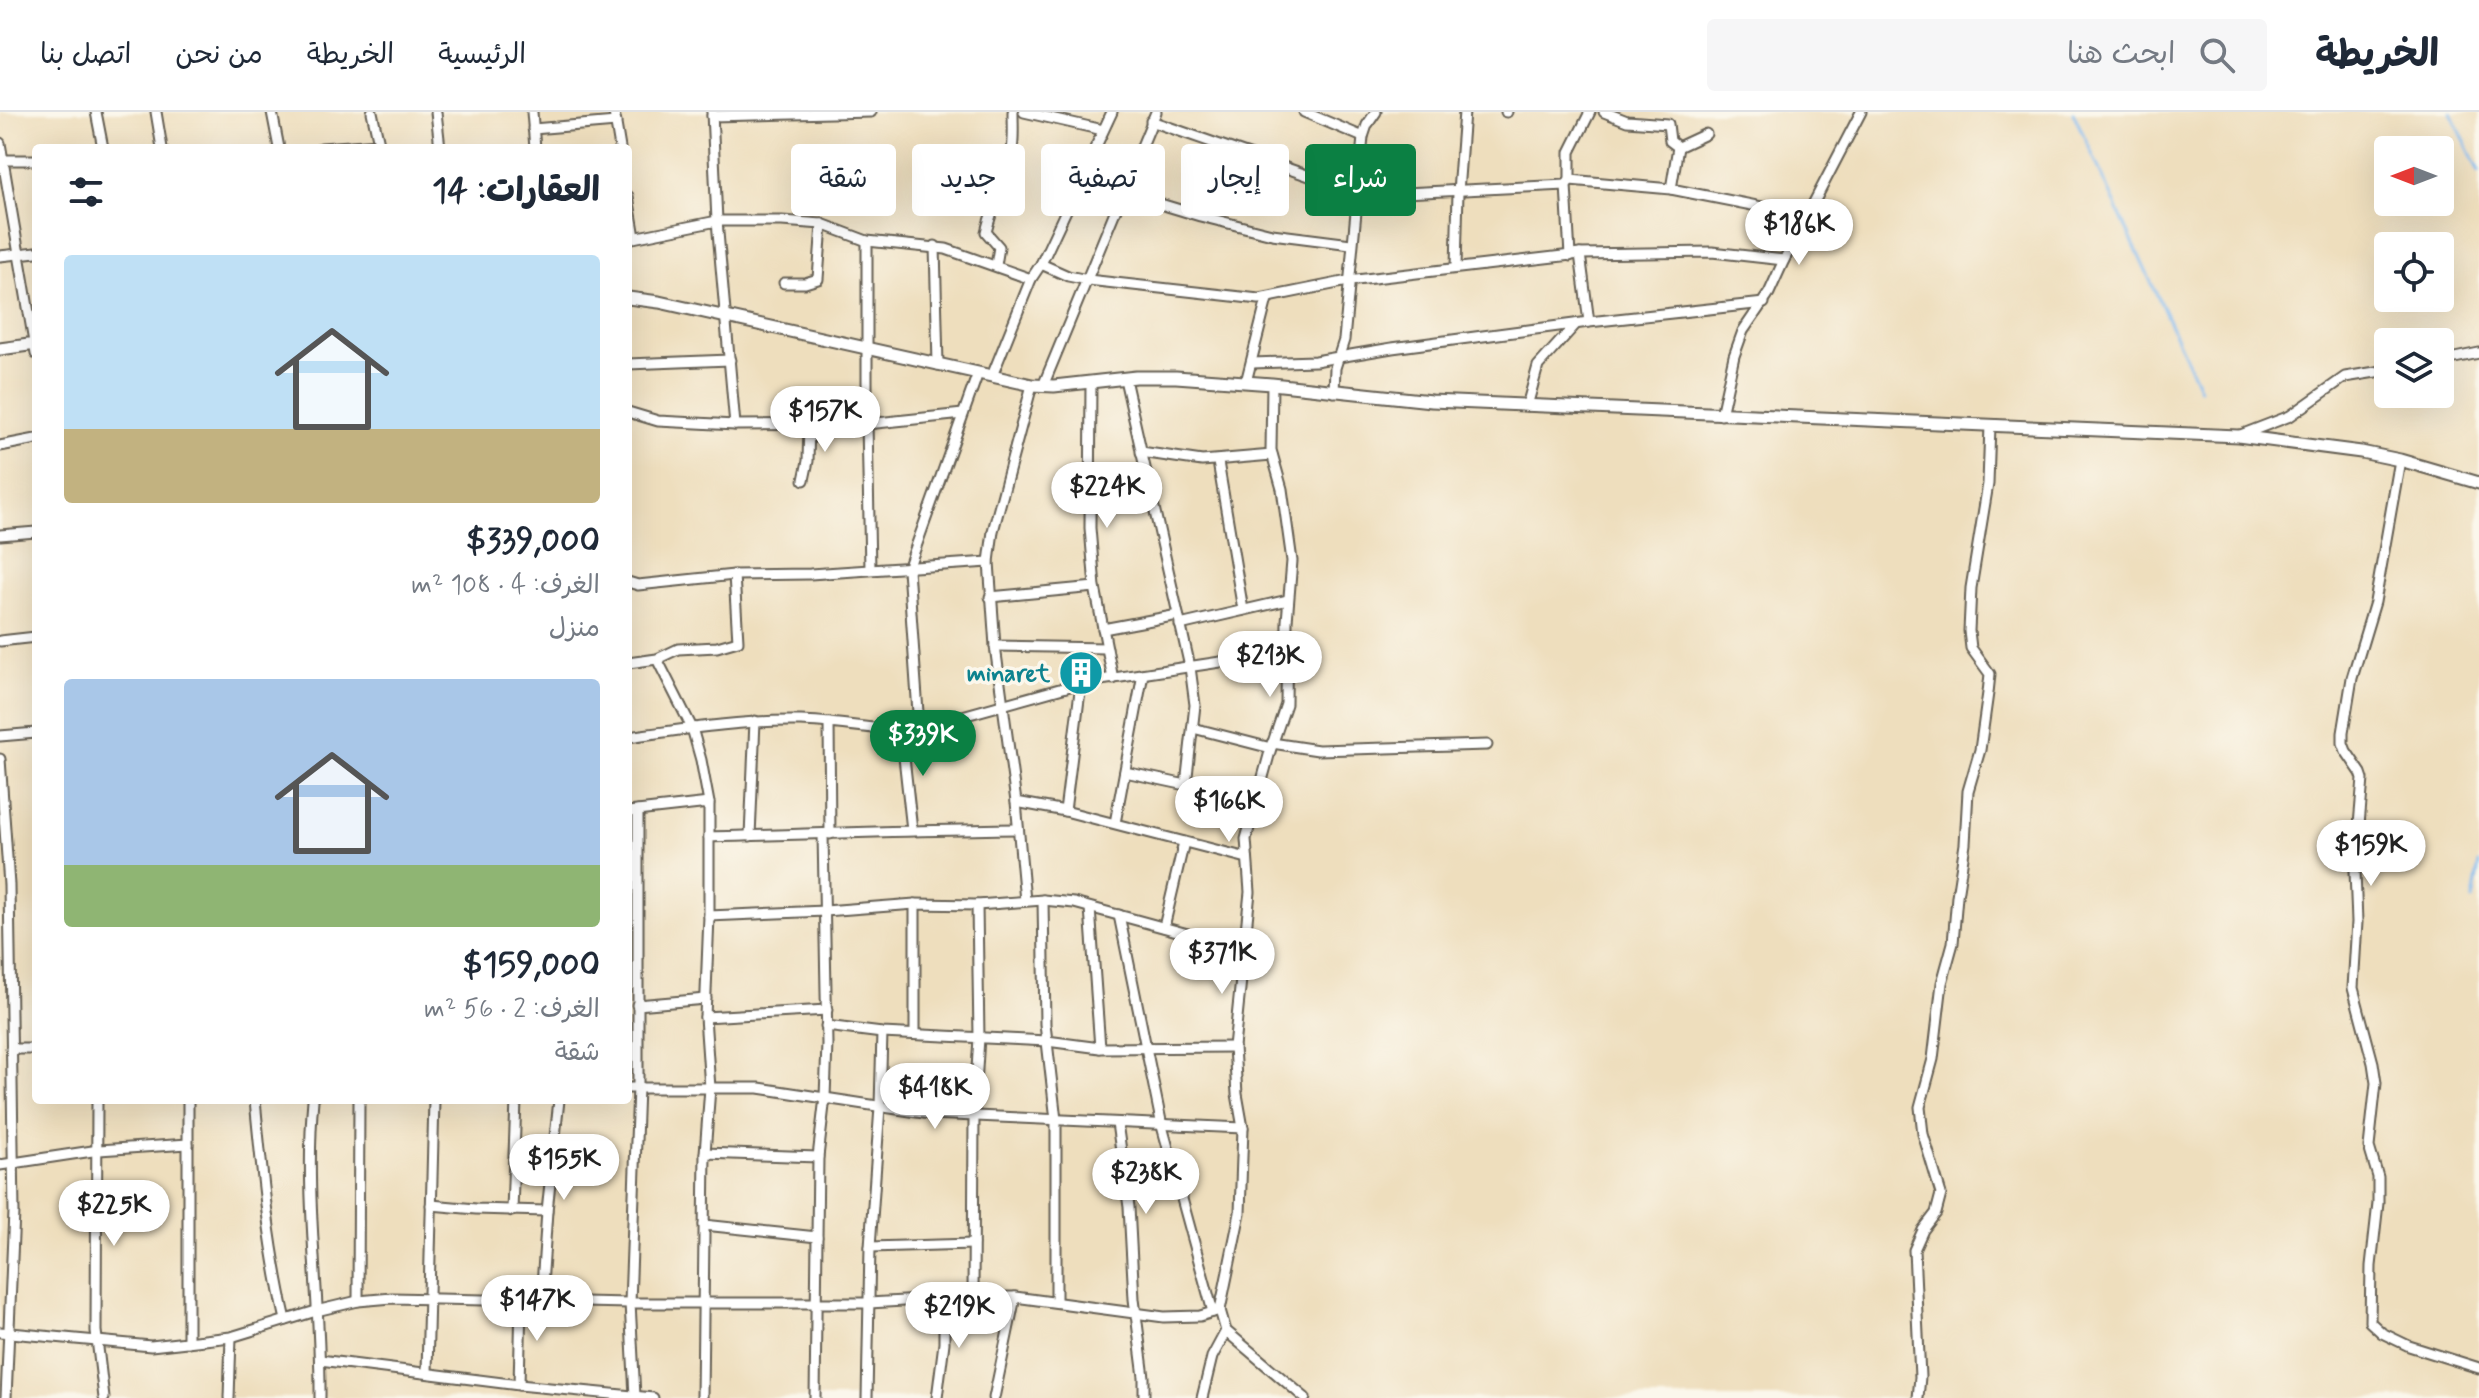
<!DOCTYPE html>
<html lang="ar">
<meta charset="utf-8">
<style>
body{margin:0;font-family:Mynerve,"Playpen Sans Arabic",sans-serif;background:#f6f6f7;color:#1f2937;direction:rtl;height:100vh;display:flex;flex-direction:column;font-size:30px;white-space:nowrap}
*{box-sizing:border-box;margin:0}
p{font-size:26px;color:#747a83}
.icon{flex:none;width:44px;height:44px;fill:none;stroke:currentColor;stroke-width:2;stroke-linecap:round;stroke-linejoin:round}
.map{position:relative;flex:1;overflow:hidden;direction:ltr}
.side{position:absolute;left:32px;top:32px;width:600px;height:960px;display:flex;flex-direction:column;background:#fff;border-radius:8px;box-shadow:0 8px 32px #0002;direction:rtl}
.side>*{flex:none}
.banner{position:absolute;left:656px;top:32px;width:760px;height:72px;direction:rtl;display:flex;gap:16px}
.needle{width:52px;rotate:270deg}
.fabs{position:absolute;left:2374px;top:24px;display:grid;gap:16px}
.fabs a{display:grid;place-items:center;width:80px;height:80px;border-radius:8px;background:#fff;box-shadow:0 8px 32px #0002;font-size:40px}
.price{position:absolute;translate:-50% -68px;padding:0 18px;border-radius:28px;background:#fff;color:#222;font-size:26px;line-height:52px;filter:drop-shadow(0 2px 4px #0008)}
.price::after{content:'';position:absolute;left:50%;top:48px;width:24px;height:18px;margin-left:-12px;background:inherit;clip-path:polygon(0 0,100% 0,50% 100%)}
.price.selected{background:#0b8043;color:#fff}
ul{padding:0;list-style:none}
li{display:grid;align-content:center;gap:16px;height:424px;padding:0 32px}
li span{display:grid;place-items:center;height:248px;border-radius:8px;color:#555}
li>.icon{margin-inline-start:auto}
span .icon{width:144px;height:144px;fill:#fffc;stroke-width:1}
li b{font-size:34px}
h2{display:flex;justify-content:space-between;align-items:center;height:96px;padding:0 32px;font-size:34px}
.pill{padding:0 28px;border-radius:8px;background:#fff;box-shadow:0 8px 32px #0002;font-size:28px;line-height:72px}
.pill.selected{background:#0b8043;color:#fff}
header{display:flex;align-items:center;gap:48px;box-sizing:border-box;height:112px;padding:0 40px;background:#fff;border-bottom:2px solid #e0e1e3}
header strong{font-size:38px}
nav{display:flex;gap:44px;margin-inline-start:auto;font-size:28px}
.search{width:560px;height:72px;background:#f6f6f7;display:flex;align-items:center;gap:20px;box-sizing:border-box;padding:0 28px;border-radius:8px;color:#747a83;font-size:30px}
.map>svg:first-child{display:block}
</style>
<header>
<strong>الخريطة</strong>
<div class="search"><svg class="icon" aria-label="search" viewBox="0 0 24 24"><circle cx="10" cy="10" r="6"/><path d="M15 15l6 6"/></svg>ابحث هنا</div>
<nav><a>الرئيسية</a><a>الخريطة</a><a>من نحن</a><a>اتصل بنا</a></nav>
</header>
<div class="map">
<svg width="2479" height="1286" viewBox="0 0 2479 1286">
<rect width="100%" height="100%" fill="#fbf7ec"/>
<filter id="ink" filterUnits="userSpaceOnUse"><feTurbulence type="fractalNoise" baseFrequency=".0125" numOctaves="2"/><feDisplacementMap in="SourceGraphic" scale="16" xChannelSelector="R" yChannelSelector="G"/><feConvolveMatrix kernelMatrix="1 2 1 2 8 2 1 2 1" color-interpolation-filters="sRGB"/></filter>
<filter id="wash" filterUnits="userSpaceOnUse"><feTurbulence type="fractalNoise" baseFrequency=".006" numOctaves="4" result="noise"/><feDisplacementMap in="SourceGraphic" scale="32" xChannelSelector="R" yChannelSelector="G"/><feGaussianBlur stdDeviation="1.8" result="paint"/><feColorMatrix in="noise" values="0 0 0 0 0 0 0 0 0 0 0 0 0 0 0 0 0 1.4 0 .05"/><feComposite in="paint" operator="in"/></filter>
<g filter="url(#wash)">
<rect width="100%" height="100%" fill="#eedebd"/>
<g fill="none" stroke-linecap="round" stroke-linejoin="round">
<g stroke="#7eb9f0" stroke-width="3">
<path d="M2073,0L2200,277"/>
<path d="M2451,0L2479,60"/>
<path d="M2473,788L2479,751"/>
</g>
</g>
</g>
<g filter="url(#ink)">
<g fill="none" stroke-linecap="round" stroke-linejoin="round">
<g stroke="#666054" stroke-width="13">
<g id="minor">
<path d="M96,0L103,36"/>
<path d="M156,0L162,36"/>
<path d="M272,0L279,36"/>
<path d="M372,0L380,36"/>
<path d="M436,0L440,36"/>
<path d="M532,0L535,36"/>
<path d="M614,0L620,36"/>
<path d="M712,0L717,109L735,313"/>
<path d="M1024,0L1103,18"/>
<path d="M1304,0L1363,25"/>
<path d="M1506,0H1507"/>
<path d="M1604,0L1627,9L1668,12L1670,29L1678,35"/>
<path d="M712,4L871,0"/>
<path d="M1151,9L1364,83L1566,73"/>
<path d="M533,17L616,10"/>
<path d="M0,31L36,242"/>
<path d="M1678,35L1706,22"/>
<path d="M321,36L379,32"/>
<path d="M0,48H36"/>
<path d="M1570,68L1671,77L1807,104"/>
<path d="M1671,77L1678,35"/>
<path d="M1124,81L1200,104L1272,122L1351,132"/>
<path d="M628,84L635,125"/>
<path d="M628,127L717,109H782L822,112L867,129L946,137L1031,167"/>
<path d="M867,129V312L870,457"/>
<path d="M935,134L938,253"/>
<path d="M1580,142L1589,210"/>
<path d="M0,144L36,140"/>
<path d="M1570,144L1566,73L1570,68V40L1590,0"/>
<path d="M1041,152L1068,164L1088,168L1259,187L1348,169L1580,142L1712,140L1784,148"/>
<path d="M996,153L999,135L986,120C993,92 1006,67 1012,39C1014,26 1013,13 1013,0"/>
<path d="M1456,155L1458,80L1464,0"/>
<path d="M784,171H805L818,167L822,112"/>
<path d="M2440,249L2479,241"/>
<path d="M1252,251L1315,249L1392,236L1589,210L1764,191"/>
<path d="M628,252L730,248"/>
<path d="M992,264L1031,167L1041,152L1112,0"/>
<path d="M1125,267L1190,555L1195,593L1186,673"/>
<path d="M1091,270L1090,416L1095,475L1113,567"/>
<path d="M1246,270L1267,187"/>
<path d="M1272,272L1271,338L1282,377L1292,449L1287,509L1286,592L1271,636L1246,727L1250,780L1234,935L1237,982L1243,1016L1240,1101L1220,1198L1226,1219L1305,1286"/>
<path d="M1043,274L1156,0"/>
<path d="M1334,280L1335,256L1344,228L1363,25L1367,13L1376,0"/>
<path d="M1527,294L1538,254L1576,212"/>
<path d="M628,300L658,309L735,313L867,312L963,302"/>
<path d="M1721,303L1734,244L1743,219L1769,181L1784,148L1861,0"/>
<path d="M2238,324L2290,304L2345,265L2388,258"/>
<path d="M0,334L36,327"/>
<path d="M1141,340L1202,349L1272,343"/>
<path d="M2400,348L2375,490L2352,566L2343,621V631L2346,639L2361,661L2363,667L2355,759L2357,810L2353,876L2373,951L2376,971L2369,1035L2378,1065V1091L2371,1154L2370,1210L2382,1221L2409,1234L2479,1256"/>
<path d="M1218,350L1243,498"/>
<path d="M804,368L808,349L809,312"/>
<path d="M0,423L36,420"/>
<path d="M628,470L638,473L734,463L810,462L989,450"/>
<path d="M990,485L1095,475"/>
<path d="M1180,513L1288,488"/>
<path d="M1103,517L1178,503"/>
<path d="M0,529L36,525"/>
<path d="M995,534L1107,536"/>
<path d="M657,547L692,616L701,648L709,691V804L705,905L710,976L705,1041L702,1286"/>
<path d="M628,551L657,547L678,537L717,535L738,529L734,463"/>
<path d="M829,611L830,722"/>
<path d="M919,615L908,457L978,261"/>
<path d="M1193,616L1271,636"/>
<path d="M901,618L912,718"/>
<path d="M0,624L36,621"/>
<path d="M628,625C686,617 743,608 801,609C839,610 875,619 912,618L1081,571L1287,540"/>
<path d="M1272,631L1318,638L1487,633"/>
<path d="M0,647L9,773L14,1100L6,1286"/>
<path d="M1125,660L1186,673L1255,692"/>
<path d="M1016,690L1065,699L1247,746"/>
<path d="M1065,699L1081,571"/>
<path d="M628,700L709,691"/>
<path d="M1115,711L1143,562"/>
<path d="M750,724L755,609"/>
<path d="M709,725C812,722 915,718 1018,717"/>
<path d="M1043,788L1045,912L1056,1008V1189"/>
<path d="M1025,789L1016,690L995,534L989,450L993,419L1032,273"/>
<path d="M915,792V921"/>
<path d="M1090,796L1100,936"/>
<path d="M1119,803L1162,1014L1213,1200"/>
<path d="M709,804L825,799L915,792L977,793L1043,788L1074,791L1243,837"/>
<path d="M1164,815L1184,730"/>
<path d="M637,893L706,887"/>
<path d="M705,905L827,898"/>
<path d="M826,914L882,921L1047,929L1100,936L1234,935"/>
<path d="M11,937H36"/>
<path d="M628,976H759L930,1002L1243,1016"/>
<path d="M97,988L96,1219L104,1286"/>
<path d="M255,988C262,1062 269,1135 286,1208"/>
<path d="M313,988C304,1087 321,1187 320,1286"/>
<path d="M1117,1011L1129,1095L1134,1187L1144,1265V1286"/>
<path d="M705,1041L818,1045"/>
<path d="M0,1053L99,1038L188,1032"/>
<path d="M431,1093L476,1097L547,1099"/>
<path d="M512,1099L516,988"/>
<path d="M704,1113L817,1125"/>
<path d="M870,1135L973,1132"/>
<path d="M973,1185L974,1003L979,926L977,793"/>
<path d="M358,1189L359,988"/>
<path d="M541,1189L547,1099L559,988"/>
<path d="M0,1220L151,1234L231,1225L316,1199L358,1189L392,1186L630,1191H869L973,1185H1015L1164,1205L1200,1204L1220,1198"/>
<path d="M188,1230V988"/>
<path d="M320,1248L519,1273L653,1286"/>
<path d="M427,1260L434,988"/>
<path d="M519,1273L521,1189"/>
<path d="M635,1284L630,1191L638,975V699"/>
<path d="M229,1286L231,1225"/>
<path d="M815,1286L818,1045L825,985L827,932L823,722"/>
<path d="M867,1286L870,1135L880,995L882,921"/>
<path d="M937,1286L944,1231V1188"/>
<path d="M994,1286L1015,1185"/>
<path d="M1202,1286L1212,1245L1226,1219"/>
<path d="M1918,1286L1920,1265L1914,1138L1923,1118L1936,1101L1941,1082L1923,1022L1920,995L1933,947L1942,871L1953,831L1957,784L1965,732L1968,679L1980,638L1988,581L1990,562L1971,536L1969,519L1971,476L1988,372L1990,313"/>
</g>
</g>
<g stroke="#666054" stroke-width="15">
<g id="tertiary">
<path d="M628,186L659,190L1032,273L1054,274L1136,265H1176L1272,272L1431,289L2238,324L2361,340L2400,348L2479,371"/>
<path d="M0,237L36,232"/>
</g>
</g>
<use href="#minor" stroke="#fff" stroke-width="9"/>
<use href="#tertiary" stroke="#fff" stroke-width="11"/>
</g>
</g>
<defs>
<g id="building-disc" transform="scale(2.3)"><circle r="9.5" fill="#0f9aa8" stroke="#fbf7ec"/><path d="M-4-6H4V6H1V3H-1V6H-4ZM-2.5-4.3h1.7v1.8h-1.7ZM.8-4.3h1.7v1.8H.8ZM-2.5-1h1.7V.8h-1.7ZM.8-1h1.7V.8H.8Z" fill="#fff"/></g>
</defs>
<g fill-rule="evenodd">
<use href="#building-disc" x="1081" y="561"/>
</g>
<g text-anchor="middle" stroke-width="7" stroke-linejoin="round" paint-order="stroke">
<g font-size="24" font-weight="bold" fill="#0d838f" stroke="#fbf7ec" text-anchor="end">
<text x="1050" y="569">minaret</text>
</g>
</g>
</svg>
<div class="fabs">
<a><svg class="needle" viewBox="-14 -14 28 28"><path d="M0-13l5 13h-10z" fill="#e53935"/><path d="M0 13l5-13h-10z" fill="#747a83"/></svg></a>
<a><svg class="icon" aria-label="locate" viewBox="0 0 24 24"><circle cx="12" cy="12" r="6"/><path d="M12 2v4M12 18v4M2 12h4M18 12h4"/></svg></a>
<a><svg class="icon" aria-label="layers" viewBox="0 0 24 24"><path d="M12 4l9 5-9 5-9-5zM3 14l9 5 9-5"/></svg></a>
</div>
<b class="price" style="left:1799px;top:155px">$186K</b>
<b class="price" style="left:825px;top:342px">$157K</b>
<b class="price" style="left:1107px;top:418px">$224K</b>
<b class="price" style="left:1270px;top:587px">$213K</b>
<b class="price selected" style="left:923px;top:666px">$339K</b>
<b class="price" style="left:1229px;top:732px">$166K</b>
<b class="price" style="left:2371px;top:776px">$159K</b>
<b class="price" style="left:1222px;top:884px">$371K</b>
<b class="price" style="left:935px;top:1019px">$418K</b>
<b class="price" style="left:564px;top:1090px">$155K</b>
<b class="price" style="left:1146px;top:1104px">$238K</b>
<b class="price" style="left:114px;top:1136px">$225K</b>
<b class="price" style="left:537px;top:1231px">$147K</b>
<b class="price" style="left:959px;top:1238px">$219K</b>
<div class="banner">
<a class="pill selected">شراء</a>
<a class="pill">إيجار</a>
<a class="pill">تصفية</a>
<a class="pill">جديد</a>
<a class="pill">شقة</a>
</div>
<section class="side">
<h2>العقارات: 14<svg class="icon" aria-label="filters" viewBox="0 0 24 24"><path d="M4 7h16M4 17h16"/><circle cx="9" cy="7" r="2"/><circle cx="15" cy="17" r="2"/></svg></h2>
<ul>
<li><span style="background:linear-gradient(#bfe0f5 70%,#c2b280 0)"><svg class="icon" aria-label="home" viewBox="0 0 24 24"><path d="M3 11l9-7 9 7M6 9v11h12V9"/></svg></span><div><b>$339,000</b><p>الغرف: 4 · 108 m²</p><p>منزل</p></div></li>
<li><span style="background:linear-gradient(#a9c7e8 75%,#8fb573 0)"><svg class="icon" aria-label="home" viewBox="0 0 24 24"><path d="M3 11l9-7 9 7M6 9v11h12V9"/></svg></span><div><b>$159,000</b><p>الغرف: 2 · 56 m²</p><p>شقة</p></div></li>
</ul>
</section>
</div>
